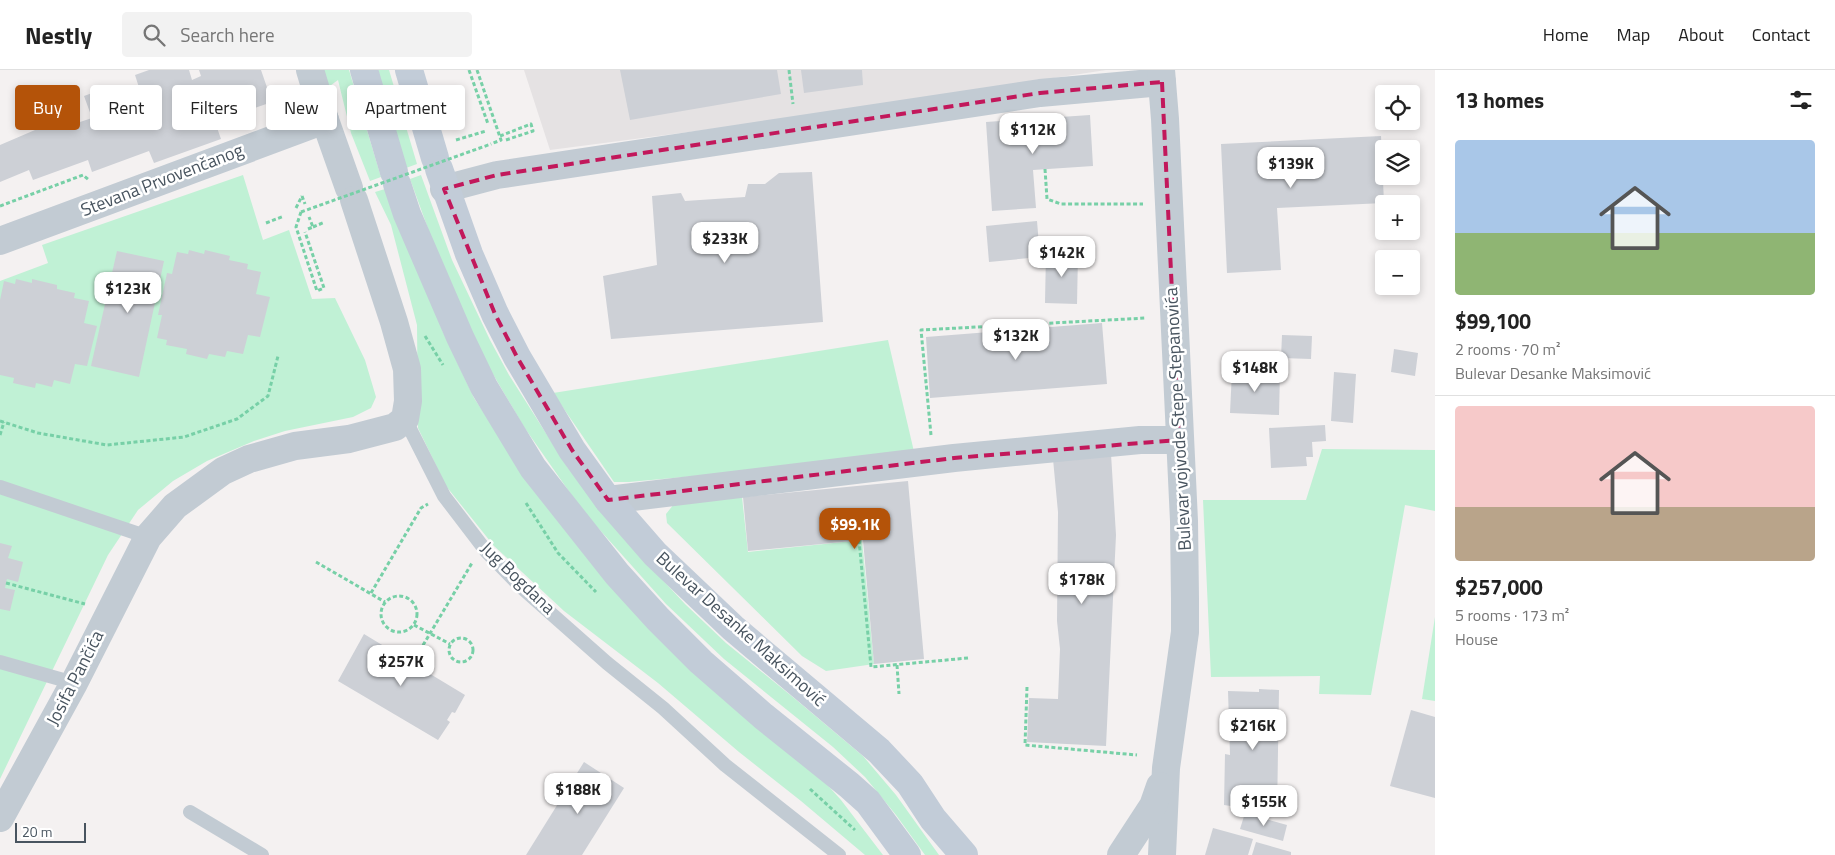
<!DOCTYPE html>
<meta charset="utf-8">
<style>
body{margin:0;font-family:"Titillium Web",sans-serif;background:#f2f2f2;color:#222;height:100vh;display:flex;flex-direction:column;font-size:19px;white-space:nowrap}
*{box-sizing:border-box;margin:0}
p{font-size:16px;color:#767676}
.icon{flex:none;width:28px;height:28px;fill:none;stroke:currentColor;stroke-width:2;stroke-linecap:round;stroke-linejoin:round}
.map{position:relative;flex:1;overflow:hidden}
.drawer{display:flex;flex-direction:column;background:#fff;width:400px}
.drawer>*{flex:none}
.guide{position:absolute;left:15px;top:15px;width:475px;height:45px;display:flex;gap:10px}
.controls{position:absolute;left:1375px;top:15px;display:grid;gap:10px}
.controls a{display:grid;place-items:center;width:45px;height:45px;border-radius:5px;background:#fff;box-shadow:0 2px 8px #0003;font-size:25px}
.scale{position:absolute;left:15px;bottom:12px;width:71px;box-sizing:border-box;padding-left:5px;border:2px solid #48545f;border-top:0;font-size:14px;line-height:18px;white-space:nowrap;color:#48545f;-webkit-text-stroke:4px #fff;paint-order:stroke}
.price{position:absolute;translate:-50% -42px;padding:0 11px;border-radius:10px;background:#fff;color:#222;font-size:16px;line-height:32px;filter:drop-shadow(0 1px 2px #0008)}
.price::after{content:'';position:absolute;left:50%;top:30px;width:15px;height:11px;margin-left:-8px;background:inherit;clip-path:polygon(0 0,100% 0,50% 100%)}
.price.active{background:#b45309;color:#fff}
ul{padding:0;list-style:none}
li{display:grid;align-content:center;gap:10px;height:265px;padding:0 20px}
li+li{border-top:1px solid #e0e0e0}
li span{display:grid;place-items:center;height:155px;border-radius:5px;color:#555}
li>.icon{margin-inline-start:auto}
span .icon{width:90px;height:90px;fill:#fffc;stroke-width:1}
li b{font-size:21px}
h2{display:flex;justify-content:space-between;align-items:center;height:60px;padding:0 20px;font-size:21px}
.pill{padding:0 18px;border-radius:5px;background:#fff;box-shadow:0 2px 8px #0003;font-size:18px;line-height:45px}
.pill.active{background:#b45309;color:#fff}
header{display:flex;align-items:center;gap:30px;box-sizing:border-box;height:70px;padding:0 25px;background:#fff;border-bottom:1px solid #e0e0e0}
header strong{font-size:24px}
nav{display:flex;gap:28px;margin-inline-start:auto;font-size:18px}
.search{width:350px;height:45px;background:#f2f2f2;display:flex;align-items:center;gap:12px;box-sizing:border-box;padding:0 18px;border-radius:5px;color:#767676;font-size:19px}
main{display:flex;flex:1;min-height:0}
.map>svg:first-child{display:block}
</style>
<header>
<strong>Nestly</strong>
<div class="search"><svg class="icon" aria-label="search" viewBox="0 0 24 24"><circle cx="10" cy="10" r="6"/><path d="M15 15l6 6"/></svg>Search here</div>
<nav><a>Home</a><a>Map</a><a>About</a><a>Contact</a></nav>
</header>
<main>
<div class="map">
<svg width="1435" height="785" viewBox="0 0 1435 785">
<rect width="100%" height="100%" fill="#f4f1f1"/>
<path fill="#e5e2e3" d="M524,0H1106L758,53L550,80Z"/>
<g fill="#c0f1d5">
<path d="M322,0H349L381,107L370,111L351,63L338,10L327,18Z"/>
<path d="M378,0H389L417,94L406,98Z"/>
<path d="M243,105L263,170L289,160L312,229L335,228L365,290L376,327L371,338L353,347L285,361L254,371L207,391L173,411L138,440L108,485L0,709V211L48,193L42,175Z"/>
<path d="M421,105L452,190L490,270L509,305L568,398L645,491L685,534L726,573L794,628L863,686L896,725L939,785H925L896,745L865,707L833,677L724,589L666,534L582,440L524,357L480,282L434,175L410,109Z"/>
<path d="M385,119L443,262L474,328L535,420L814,700L841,730L883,785H865L801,731L739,682L658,613L564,541L494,476L446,416L418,358L417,255L391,155L375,122Z"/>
<path d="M888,270L915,386L629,412H614L553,323Z"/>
<path d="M1322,379L1435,380V441L1405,435L1371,625L1319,624L1320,606L1211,607L1203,430H1306Z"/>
<path d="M742,427L748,482L862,470L874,594L826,601L802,586L667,453L666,444L674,434Z"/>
<path d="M1435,547V631L1422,629Z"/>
</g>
<g fill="#cdd0d6">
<path d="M149,0H189L192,10L201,6L199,0H261L272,32L215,52L221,69L154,93L149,81L92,102L88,90L33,110L29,100L0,112V75L35,60L27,36L56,24L65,57L92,48L84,26L114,15L123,40L144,33L135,5Z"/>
<path d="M620,0H777L781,24L630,50Z"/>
<path d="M801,0H862L863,15L804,23Z"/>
<path d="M1090,45L1093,96L1033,100L1036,138L992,141L986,52Z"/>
<path d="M1381,66L1384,133L1277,138L1281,200L1227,203L1221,74Z"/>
<path d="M812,102L823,252L611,269L603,206L657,195L652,126L681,123L685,131L745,127L748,114H765L779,103Z"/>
<path d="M1037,151L1040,187L989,192L986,156Z"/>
<path d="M189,180L204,184L205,180L230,186L229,190L248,194L247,199L261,202L256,224L270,227L260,267L248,265L243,284L227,281L225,287L209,284L207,289L186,284L187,279L166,275L167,270L157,268L162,245H158L167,203L172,204L177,182L188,184Z"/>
<path d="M117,181L164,191L139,307L91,296Z"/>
<path d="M1046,183L1078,184L1077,234L1045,233Z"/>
<path d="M16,209L32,213V209L57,215V219L75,223L74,228L89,231L84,253L97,256L87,296L75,294L70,314L54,310L52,317L36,313L35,318L13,313L14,308L0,305V230L4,211L15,214Z"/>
<path d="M1102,253L1107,314L930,328L926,267Z"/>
<path d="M1282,265L1312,266L1311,289L1281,288Z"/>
<path d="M1394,279L1418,283L1415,306L1391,302Z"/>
<path d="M1232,301L1280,302L1279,345L1230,343Z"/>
<path d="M1334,302L1356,304L1353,353L1331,351Z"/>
<path d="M1325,355L1326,371L1312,372L1313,387H1306L1307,396L1271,398L1269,358Z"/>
<path d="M1111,384L1116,465L1106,676L1027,672L1029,628L1058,629L1060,579L1057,551L1058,442L1053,389Z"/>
<path d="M908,411L924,589L874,594L863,470L748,481L743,427Z"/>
<path d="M0,473L12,476L8,488L23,492L18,512L7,509L6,513L5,518L15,520L10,541L0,539Z"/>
<path d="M364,564L465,625L455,643L452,642L447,650L450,652L438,670L338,611Z"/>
<path d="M1259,619L1279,620L1277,743L1224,735L1225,684L1230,685L1228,621L1259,622Z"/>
<path d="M1411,640L1435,647V728L1390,716Z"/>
<path d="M584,692L624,718L582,785H526Z"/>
<path d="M1245,743L1287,755L1283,771L1240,759Z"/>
<path d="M1213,758L1253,769L1248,785H1205Z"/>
<path d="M1256,772L1291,782V785H1252Z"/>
</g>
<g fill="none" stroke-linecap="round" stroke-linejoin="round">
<g stroke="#77d0a7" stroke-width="3" stroke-dasharray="4 2.5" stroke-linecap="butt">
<path d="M469,0L488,54"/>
<path d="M477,0L501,70L491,74"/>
<path d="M789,0L793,34"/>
<path d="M500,66L531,54L533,61L506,70"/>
<path d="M456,70L486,61"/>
<path d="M1045,99L1047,129L1061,134H1143"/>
<path d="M302,126L305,134"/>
<path d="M0,136L83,105L89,110"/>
<path d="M296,138L302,126"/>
<path d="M301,142L296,157L317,221L324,218L305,162"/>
<path d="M266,153L284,146"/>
<path d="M313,157L325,152"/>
<path d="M308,159L313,157L309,147"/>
<path d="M425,266L443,295"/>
<path d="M0,351L38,363L107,375L184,367L237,349L268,326L278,286"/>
<path d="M0,365L4,352"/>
<path d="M931,365L921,260L1146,248"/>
<path d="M526,433L558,483L596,522"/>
<path d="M859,470L871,597L968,588"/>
<path d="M316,492L385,532"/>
<path d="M6,513L85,534"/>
<path d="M371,523L421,438L428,434"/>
<circle cx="399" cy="544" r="18"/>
<path d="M414,555L450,574"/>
<circle cx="461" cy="580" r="12"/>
<path d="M413,592L472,493"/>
<path d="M897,595L899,624"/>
<path d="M1027,617L1025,675L1137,685"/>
<path d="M810,719L855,760"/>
</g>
<g stroke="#c2cbd3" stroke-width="14">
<path d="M405,349L444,426L486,481L520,516L607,593L663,638L725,695L839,785"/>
<path d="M0,417L148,467"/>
<path d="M0,592L74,613"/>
<path d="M190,742L262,785"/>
</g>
<g stroke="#c2cbd3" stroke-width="28">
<path d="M310,0L325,50L349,118"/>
<path d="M444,119L497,105L1040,23L1162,12"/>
<path d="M0,171L325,50"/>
<path d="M608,430L954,388L1140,370H1179"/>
<path d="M0,748L74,613L148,467L175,436L223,401L249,389L295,376L349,369L395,357L405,349L408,331L407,299L394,252L354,130"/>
</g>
<g stroke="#c2cbd3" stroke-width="28">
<path d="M1161,0L1165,49L1184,451L1185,529V562L1166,698L1162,785"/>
<path d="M1121,785L1153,736L1160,716"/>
</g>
<g stroke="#c2ccd8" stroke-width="28">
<path d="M364,0L394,102"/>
<path d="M409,0L435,88"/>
<path d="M439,99L469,184L495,244L517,287L572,380L608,430L655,484L733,558L879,681L910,714L933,749L964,785"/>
<path d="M397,114L407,144L460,267L484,317L533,398L617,504L658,549L701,592L763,646L849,715L868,732L907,785"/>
</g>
<path stroke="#77d0a7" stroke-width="3" stroke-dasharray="4 2.5" stroke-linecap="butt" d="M301,142L491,74"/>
</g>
<path fill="none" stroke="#c2185b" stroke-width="4" stroke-dasharray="10 6" stroke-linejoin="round" d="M1162,12L1179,370L954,388L608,430L572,380L517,287L495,244L444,119L497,105L1040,23Z"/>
<g text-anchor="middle" stroke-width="5" stroke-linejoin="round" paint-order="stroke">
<g font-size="18" fill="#48545f" stroke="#fff">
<text transform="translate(162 110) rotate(-21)" y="6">Stevana Prvovenčanog</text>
<text transform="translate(1178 349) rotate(-93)" y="6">Bulevar vojvode Stepe Stepanovića</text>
<text transform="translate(518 508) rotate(44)" y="6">Jug Bogdana</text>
<text transform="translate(741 559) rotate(42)" y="6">Bulevar Desanke Maksimović</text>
<text transform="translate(75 608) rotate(-63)" y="6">Josifa Pančića</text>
</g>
</g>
</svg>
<div class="controls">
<a><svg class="icon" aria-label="locate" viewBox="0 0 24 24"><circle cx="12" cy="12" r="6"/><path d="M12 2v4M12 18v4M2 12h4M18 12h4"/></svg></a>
<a><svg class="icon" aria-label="layers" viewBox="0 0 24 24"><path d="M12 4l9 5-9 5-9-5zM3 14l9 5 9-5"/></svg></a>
<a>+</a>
<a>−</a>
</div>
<div class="scale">20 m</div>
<b class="price" style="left:1033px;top:85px">$112K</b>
<b class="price" style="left:1291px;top:119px">$139K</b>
<b class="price" style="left:725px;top:194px">$233K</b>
<b class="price" style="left:1062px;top:208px">$142K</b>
<b class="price" style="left:128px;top:244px">$123K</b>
<b class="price" style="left:1016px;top:291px">$132K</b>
<b class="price" style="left:1255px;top:323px">$148K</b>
<b class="price active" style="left:855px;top:480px">$99.1K</b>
<b class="price" style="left:1082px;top:535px">$178K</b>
<b class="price" style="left:401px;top:617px">$257K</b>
<b class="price" style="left:1253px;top:681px">$216K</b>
<b class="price" style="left:578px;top:745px">$188K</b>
<b class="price" style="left:1264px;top:757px">$155K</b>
<div class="guide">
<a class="pill active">Buy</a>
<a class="pill">Rent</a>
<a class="pill">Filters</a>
<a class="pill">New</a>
<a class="pill">Apartment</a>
</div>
</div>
<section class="drawer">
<h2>13 homes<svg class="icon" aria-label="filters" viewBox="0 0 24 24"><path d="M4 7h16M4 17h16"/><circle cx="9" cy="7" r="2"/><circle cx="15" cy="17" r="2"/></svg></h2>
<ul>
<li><span style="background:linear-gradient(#a9c7e8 60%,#8fb573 0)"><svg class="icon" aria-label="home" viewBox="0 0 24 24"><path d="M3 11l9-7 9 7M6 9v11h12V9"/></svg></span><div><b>$99,100</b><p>2 rooms · 70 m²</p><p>Bulevar Desanke Maksimović</p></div></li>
<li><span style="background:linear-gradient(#f6c9c9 65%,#b9a48a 0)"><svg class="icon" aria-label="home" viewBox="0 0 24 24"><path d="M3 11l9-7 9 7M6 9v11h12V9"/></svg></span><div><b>$257,000</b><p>5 rooms · 173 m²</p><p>House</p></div></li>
</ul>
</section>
</main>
